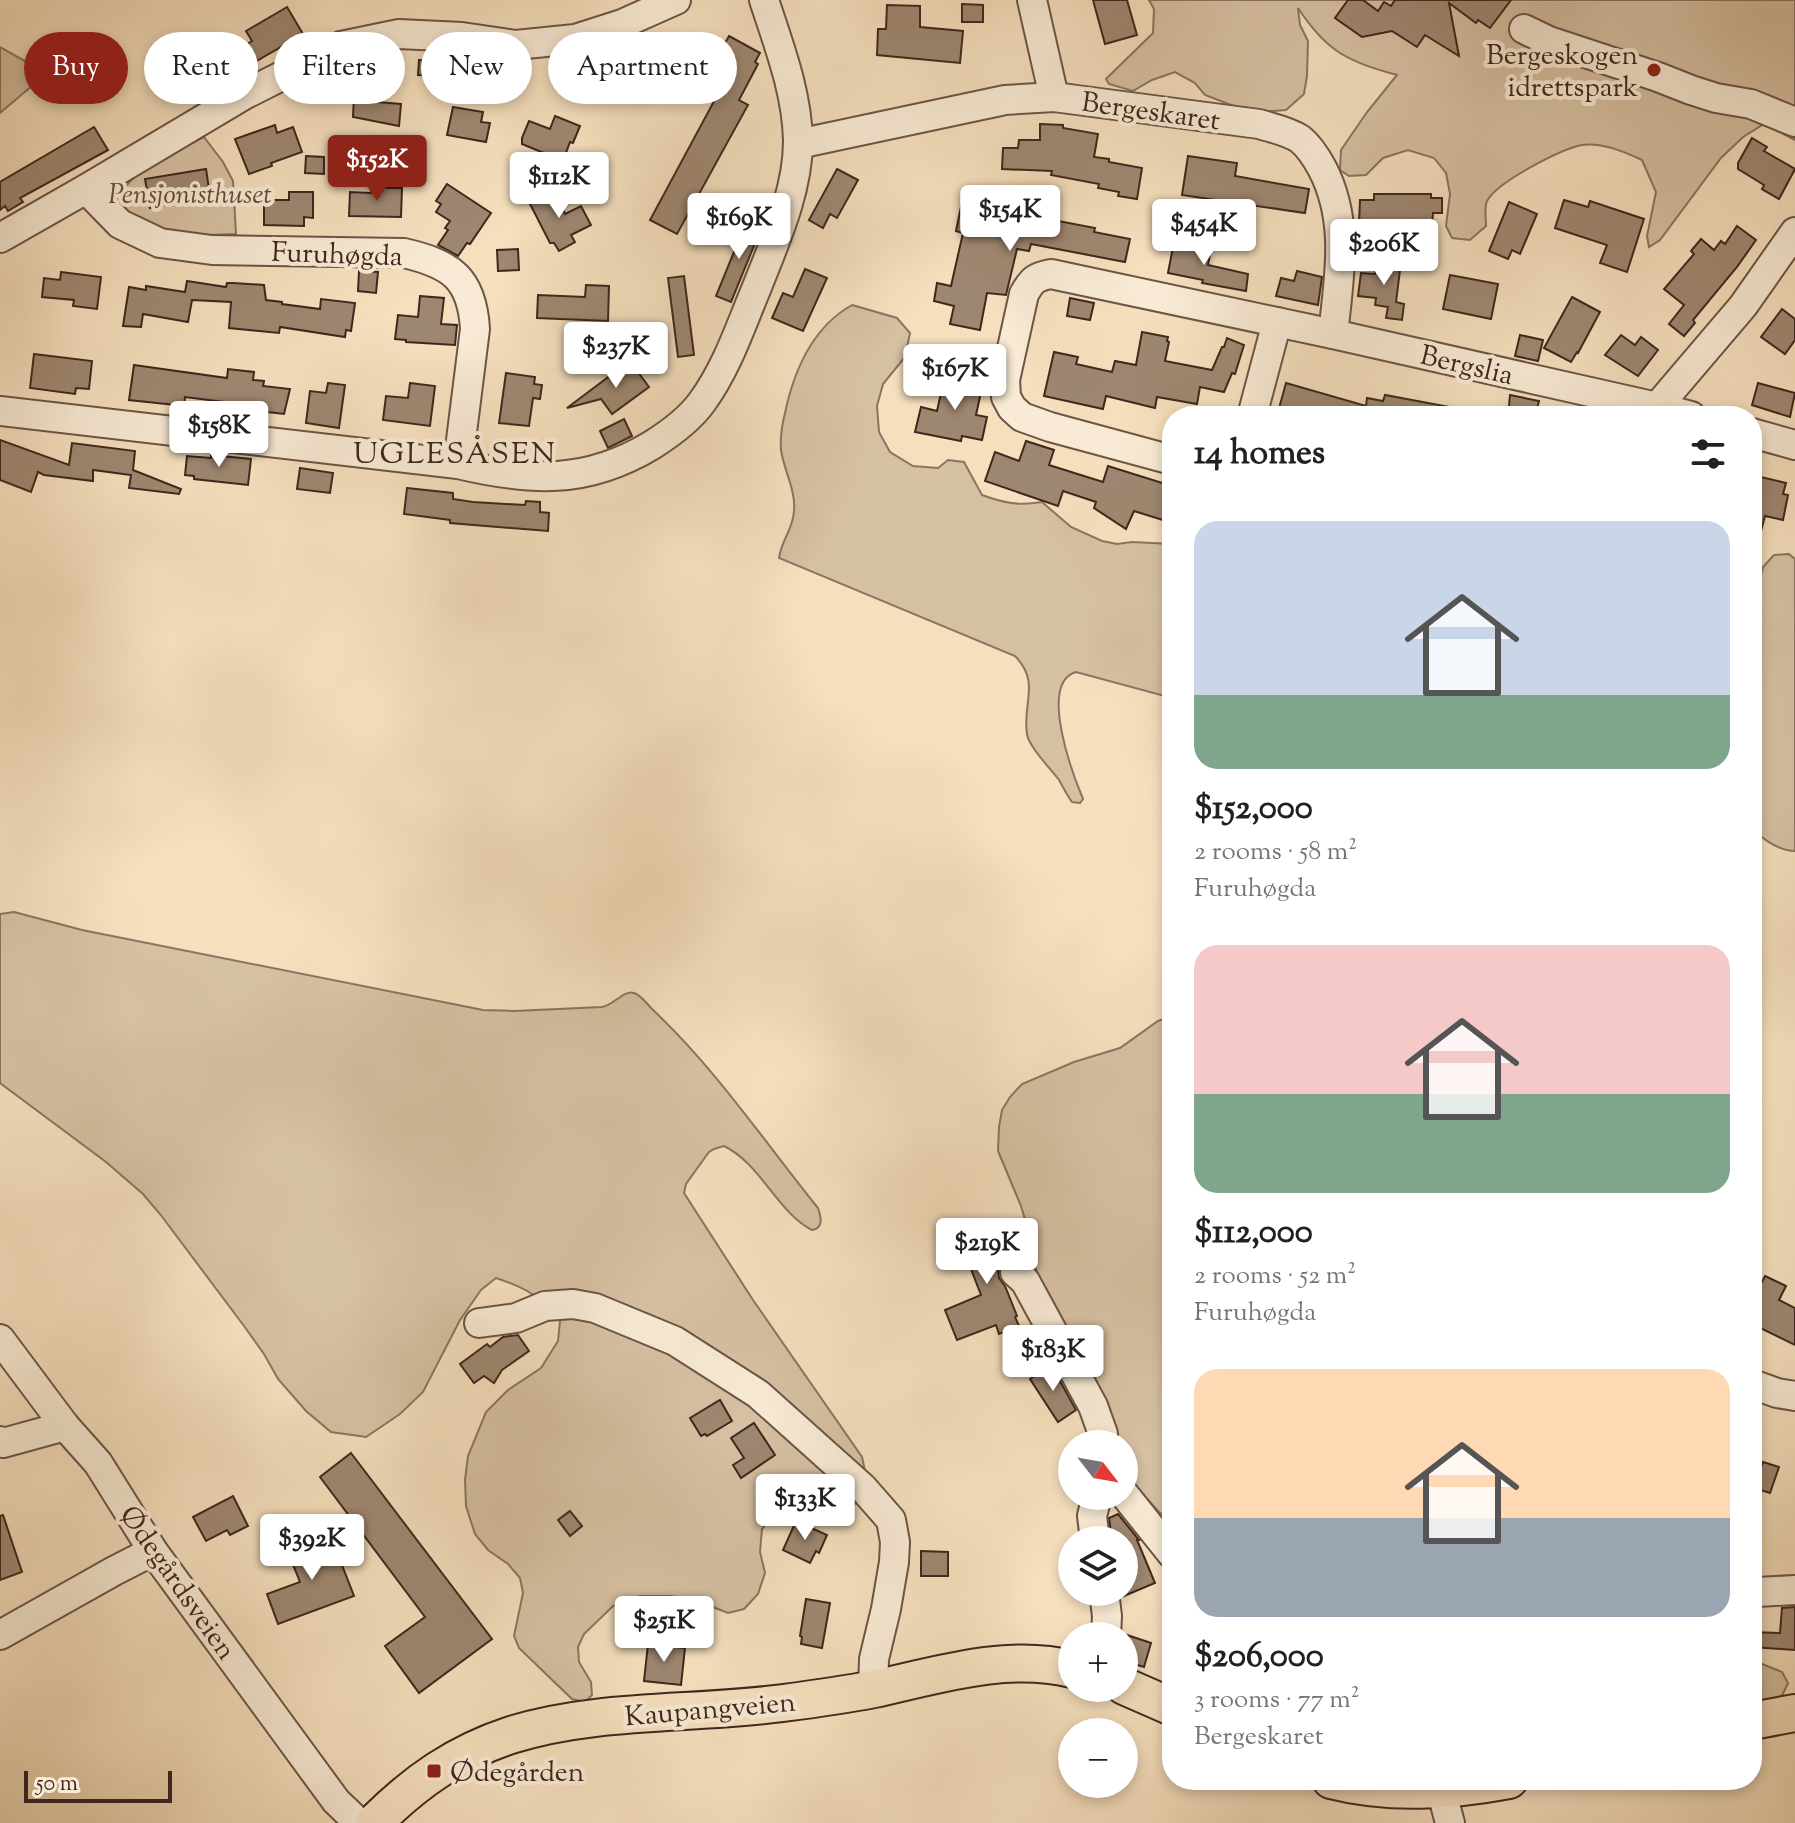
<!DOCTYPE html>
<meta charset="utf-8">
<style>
body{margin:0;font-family:"Sorts Mill Goudy",serif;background:#f2f2f2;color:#202124;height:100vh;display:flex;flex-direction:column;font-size:30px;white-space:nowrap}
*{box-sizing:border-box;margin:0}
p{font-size:26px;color:#757577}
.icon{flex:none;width:44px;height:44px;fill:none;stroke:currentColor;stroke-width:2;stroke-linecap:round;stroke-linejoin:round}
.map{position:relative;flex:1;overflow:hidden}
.side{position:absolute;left:1162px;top:406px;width:600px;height:1384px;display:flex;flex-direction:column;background:#fff;border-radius:32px;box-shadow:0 4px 12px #0003}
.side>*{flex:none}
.banner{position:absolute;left:24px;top:32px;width:760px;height:72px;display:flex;gap:16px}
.needle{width:52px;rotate:121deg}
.controls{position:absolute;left:1058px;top:1430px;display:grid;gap:16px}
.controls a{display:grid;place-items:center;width:80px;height:80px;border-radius:50%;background:#fff;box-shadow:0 4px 12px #0003;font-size:40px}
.scale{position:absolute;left:24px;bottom:20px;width:148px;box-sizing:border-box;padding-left:8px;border:4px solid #3f271e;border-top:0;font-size:22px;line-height:28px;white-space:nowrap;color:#3f271e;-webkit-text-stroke:6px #f8ead4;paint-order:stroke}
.price{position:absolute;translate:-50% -68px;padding:0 18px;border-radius:8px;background:#fff;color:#222;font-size:26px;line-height:52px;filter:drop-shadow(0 2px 4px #0008)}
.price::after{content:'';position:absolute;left:50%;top:48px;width:24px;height:18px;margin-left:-12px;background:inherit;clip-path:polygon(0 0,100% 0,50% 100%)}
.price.active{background:#8f2418;color:#fff}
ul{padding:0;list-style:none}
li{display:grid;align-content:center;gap:16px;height:424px;padding:0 32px}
li span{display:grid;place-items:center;height:248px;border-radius:24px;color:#555}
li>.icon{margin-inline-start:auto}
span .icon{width:144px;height:144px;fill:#fffc;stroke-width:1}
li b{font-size:34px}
h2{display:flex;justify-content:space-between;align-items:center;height:96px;padding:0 32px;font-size:34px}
.pill{padding:0 28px;border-radius:36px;background:#fff;box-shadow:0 4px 12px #0003;font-size:28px;line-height:72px}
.pill.active{background:#8f2418;color:#fff}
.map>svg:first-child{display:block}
</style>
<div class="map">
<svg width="1795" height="1823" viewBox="0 0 1795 1823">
<rect width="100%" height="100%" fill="#f5dfbd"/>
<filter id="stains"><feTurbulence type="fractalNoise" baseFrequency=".0025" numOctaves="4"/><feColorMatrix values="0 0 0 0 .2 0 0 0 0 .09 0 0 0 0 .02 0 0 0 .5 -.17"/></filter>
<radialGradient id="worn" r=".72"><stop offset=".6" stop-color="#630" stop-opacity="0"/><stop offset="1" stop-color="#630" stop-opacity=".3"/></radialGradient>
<g fill="#d6c0a2" stroke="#8a7460" stroke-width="2">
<path d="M1149,0H1795V140L1764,124L1743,137L1721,158L1660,240L1649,247L1647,236L1656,192L1642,160C1625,152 1602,142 1582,145C1561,149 1497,182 1487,201C1484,208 1486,218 1486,226L1470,240L1452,238L1446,226L1450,194L1446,173L1434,158L1408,150L1383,158L1366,175L1349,176L1340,170L1341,150L1367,112L1397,75C1347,61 1327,52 1298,8L1300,25L1308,41L1307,76L1304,94L1286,110L1259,112L1231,105L1205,95L1195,83L1175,72L1152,80L1133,91L1109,84L1106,79L1153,33L1154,9Z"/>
<path d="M0,47L41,70L40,79L0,113Z"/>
<path d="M204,137L223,162L233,181L236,234L183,236L148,227L125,212L121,194C135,166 177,152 204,137Z"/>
<path d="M852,305L897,318L910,333L905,357L883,384L877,406L879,432L890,452L913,466L938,468L948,460L964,462L982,495C1004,503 1018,506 1042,502L1071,527L1102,541L1117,544L1132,542L1172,544V698L1076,672C1038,683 1073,775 1083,799L1080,803L1072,802C1067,795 1063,787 1059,780C1050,768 1029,747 1027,734C1022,703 1041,683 1015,656L779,558C782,538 793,530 794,511C796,490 784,471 781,450C780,438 782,425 785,413C794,370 813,327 852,305Z"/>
<path d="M1789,554L1795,559V851C1779,851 1763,839 1752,829V611L1763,567L1774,555Z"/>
<path d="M14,912L82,930L483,1010L514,1011L602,1007C614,1005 623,990 634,993C641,995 647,1004 652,1009C715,1068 764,1141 818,1208C821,1217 824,1228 812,1230C778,1213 760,1163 724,1146L714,1149L709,1152L686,1184L684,1193L753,1300L862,1457L865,1471L861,1495L855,1504L839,1509L796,1503L780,1508L762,1529L760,1552L765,1573L758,1594L744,1609L728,1613L695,1600L670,1596H640L613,1606L584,1634L578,1647L579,1662L591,1682L592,1695L585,1702L572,1699L519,1648L514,1636L523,1593L520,1578L508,1564L488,1550L475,1534L466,1506L465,1480L468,1456L486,1412L508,1390L541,1368L558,1341L560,1321C537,1295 529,1289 496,1278L481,1290L460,1320L423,1392L400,1414L366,1437L331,1432L306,1411L278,1379L264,1354L244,1326L160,1214L143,1194L106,1162L0,1083V914Z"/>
<path d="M1169,1017H1172V1523L1158,1511L1124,1473V1444H1112L1040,1291L1030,1236L1021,1206L998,1151L999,1127L1002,1110L1010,1097L1022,1084L1074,1062L1120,1048L1158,1021Z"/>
<path d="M1752,1660L1782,1672L1788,1683L1782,1696L1752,1706Z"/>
</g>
<g fill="#9e8771" stroke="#3f271e" stroke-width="2">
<path d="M1093,0H1127L1137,35L1105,44Z"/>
<path d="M1348,0H1363L1378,11L1384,2L1391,6L1395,0H1511L1490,28L1478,20L1476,23L1449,3L1459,56L1425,35L1417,47L1392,31L1362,37L1335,18Z"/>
<path d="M962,4L983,5V22H962Z"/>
<path d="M887,5L920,6V27L963,31L960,63L877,55L878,29H886Z"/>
<path d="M287,7L303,34L250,65L240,48L252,41L246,31Z"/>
<path d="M729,36L760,53L755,62L758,64L739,100L748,105L677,234L650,220L719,92L703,83Z"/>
<path d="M191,53H209V76L200,78L202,85H163V61H191Z"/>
<path d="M419,60L438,61L437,76L418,75Z"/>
<path d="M354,95L378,97L377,102L401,104L399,126L353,117Z"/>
<path d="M453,107L483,112L481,122L490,123L486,142L447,135Z"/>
<path d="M555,116L580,126L573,143L570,142L563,161L522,144V138L529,121L550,129Z"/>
<path d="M1040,124L1063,125V128L1098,134L1094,157L1109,159V162L1142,168L1137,199L1118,196L1119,192L1098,188L1099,184L1051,175L1052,171L1002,169L1003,148H1018L1019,140H1040Z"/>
<path d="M275,125L277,133L293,127L302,152L271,163L272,166L249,174L235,139Z"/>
<path d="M94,127L108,150L20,198L23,202L8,211L5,206L0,210V182Z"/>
<path d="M1752,138L1767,147L1764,151L1795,169L1779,199L1762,189L1764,185L1738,169V163Z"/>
<path d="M306,156L324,157V174L305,173Z"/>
<path d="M1188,156L1237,163L1235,176L1309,189L1305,213L1182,195Z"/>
<path d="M206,169L209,189L165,205L150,208L145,179Z"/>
<path d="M837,169L858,180L837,218L830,214L823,228L809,220Z"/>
<path d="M447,184L491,213L470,244L467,243L458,256L438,245L448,230L445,228L450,221L436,212L441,204L436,201Z"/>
<path d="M371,188H402L401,217L349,216L350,192L371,193Z"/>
<path d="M553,190L565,214L581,206L591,225L571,235L575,242L559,251L554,243H550L529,202Z"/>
<path d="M289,192H313V218L304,217V226L264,225V200H289Z"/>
<path d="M1374,194H1431V198H1442V213H1433L1432,227L1359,224L1360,200H1374Z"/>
<path d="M983,199L1006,203L1005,206L1035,213L1036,209L1054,213L1053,220L1095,228L1094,232L1130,239L1125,262L1031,244L1029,251L1017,249L1006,295L987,293L980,330L950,324L954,306L934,301L937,283L951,286L963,233L956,231L962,202L979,206L980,201L983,202Z"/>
<path d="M1564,200L1588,207L1590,201L1644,219L1627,272L1600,263L1607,245L1555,228Z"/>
<path d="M1509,202L1537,214L1520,254L1512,250L1508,259L1489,251Z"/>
<path d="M747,220L762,226L731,302L716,296Z"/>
<path d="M1737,226L1756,240L1737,267L1693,320L1695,323L1684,336L1669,324L1684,305L1664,289L1694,254L1691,251L1701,239L1714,250L1721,241L1725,244Z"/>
<path d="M1192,239L1212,244L1208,265L1248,274L1246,291L1202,283L1203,280L1168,273L1173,247L1189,250Z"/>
<path d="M518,249L519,270L498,271L497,250Z"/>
<path d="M1377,259L1401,262L1396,302L1404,304L1402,320L1386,318L1388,307L1375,305L1376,298L1358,296L1361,273L1375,274Z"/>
<path d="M805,269L827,278L803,331L772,318L783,293L793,297Z"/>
<path d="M359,271L378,272L376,293L358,291Z"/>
<path d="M1297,271L1322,277L1318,305L1276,296L1281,278L1294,281Z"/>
<path d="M61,272L101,277L97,309L73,306L74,300L42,297L44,278L60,280Z"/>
<path d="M1450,275L1498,284L1491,319L1443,309Z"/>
<path d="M684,276L694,355L678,357L668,278Z"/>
<path d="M187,281L226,287L227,283H233L264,285L266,300L282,302V304L320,309L321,299L355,303L351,331L346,330L345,337L280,327L279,333L229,328L231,302L192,300L188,322L143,314L141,327L123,326L129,287L146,290V286L185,292Z"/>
<path d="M586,285L609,286L608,321L537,318L538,295L585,297Z"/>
<path d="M420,296L444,298L441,324L457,325L455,345L406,342V340L395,339L398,315L418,317Z"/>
<path d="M1572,297L1600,312L1578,353L1577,352L1571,362L1544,348Z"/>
<path d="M1070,298L1094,303L1090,320L1067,316Z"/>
<path d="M1782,309L1795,319V340L1785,354L1761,337Z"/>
<path d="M1142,332L1168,337L1167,341L1169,342L1165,361L1212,370L1222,347H1224L1227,338L1244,345L1235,374L1232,373L1224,392L1200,387L1197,404L1157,397L1155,408L1106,396L1103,409L1044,396L1054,352L1078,357L1076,364L1112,372L1115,361L1136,365Z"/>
<path d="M1520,335L1543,340L1538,361L1515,356Z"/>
<path d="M1621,335L1635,345L1641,337L1658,350L1638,376L1605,355Z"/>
<path d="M34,354L92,361L89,389L76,388L75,394L30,388Z"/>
<path d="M632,364L649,387L612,414L601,399L567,408L611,375L613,378Z"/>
<path d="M134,365L227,378L228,369L254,372L253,380L264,381L263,386L290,389L284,414L250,410V413L223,410L225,402L185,397L184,406L129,400Z"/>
<path d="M506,373L535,377L534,384L542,385L540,399L533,398L529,426L499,423Z"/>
<path d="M945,375L983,383L976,415L987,417L982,440L962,436L961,441L915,432L921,407L937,411Z"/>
<path d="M328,383L345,385L339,428L306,423L310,391L326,393Z"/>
<path d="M410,383L435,386L430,426L383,420L386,396L408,398Z"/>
<path d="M1286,383L1366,406L1367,398L1383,401L1385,395L1455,408L1454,416H1291L1278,412Z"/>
<path d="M1758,383L1795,393L1790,417L1752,405Z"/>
<path d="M1510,395L1539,401L1535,416H1508Z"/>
<path d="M624,419L632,436L608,448L600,431Z"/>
<path d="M0,440L69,465L72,443L135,451L133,470L181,489L179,494L129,488L131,475L93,470V481L44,475L38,472L31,492L0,480Z"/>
<path d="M1026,441L1054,450L1049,465L1103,482L1108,466L1172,486V523L1134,511L1126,529L1094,508L1096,502L1063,491L1058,506L985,481L995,452L1019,461Z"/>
<path d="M211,455L251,459L248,485L194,479V476L185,475L187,456L211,458Z"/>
<path d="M300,468L333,473L330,493L297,489Z"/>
<path d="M1752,475L1786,483L1783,494L1788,495L1783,520L1765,516L1757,546L1752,545Z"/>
<path d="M407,488L453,493V499L473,502L525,505L526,501L540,502V512L549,513L548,531L450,523V520L404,514Z"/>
<path d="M982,1229L989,1246L1024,1234L1033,1260L1028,1261L1019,1256H1011L1003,1260L998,1269L999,1278L1005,1286L1017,1316L1015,1317L1019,1326L999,1334L996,1325L957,1340L945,1310L981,1295L959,1238Z"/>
<path d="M1765,1276L1786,1286L1779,1300L1795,1308V1345L1752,1324V1277L1762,1282Z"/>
<path d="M518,1335L529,1351L502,1370L494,1383L484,1376L474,1383L460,1364L487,1344L490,1347L503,1337Z"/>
<path d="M1051,1365L1076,1410L1058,1422L1030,1379Z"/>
<path d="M720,1400L732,1421L707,1436L705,1434L701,1436L690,1418Z"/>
<path d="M754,1423L775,1455L741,1478L733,1465L744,1458L731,1438Z"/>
<path d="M351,1453L492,1639L419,1693L385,1646L425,1617L320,1477Z"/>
<path d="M1763,1462L1779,1467L1770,1493L1754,1488Z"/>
<path d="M233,1496L248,1526L230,1535L227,1530L206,1541L193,1517Z"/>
<path d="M570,1511L582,1526L570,1536L558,1520Z"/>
<path d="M1118,1514L1139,1540H1137L1155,1583L1124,1596V1540H1112L1109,1518Z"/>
<path d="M3,1515L22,1572L0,1580V1516Z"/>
<path d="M796,1521L827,1535L819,1553L816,1551L810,1563L783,1550Z"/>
<path d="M331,1537L354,1596L278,1624L267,1594L300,1582L288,1552Z"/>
<path d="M921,1551L948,1552V1576H921Z"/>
<path d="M806,1599L830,1603L822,1648L801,1644L802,1637L800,1636Z"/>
<path d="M1795,1607V1650L1752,1647V1632L1780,1633L1782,1608Z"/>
<path d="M1124,1634L1151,1643L1144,1667L1124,1661Z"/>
<path d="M648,1644L685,1648L681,1685L644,1681Z"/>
</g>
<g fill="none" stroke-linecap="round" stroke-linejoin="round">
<g stroke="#6c5546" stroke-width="32">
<g id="minor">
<path d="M1032,0L1054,97"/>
<path d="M1524,29L1549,41L1658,77L1691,90L1716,98L1751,104L1795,122"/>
<path d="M798,144L1005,100L1054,97L1259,124C1272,128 1288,131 1300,139C1310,147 1316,157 1322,168C1350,221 1339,278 1333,334"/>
<path d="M86,189L120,224L160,243L212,250L404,253C451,264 472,278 475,329L458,464"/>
<path d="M0,238L86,189L244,95L341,46L399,34L462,37L516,45L575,39L622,24L676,0"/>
<path d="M0,411L458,464C530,481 586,485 652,445C671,433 689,420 702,402C727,368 741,325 757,287C775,241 798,191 798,141C797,92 779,46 764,0"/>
<path d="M1252,416L1277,322"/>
<path d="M1646,416L1657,407L1743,306L1795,232"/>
<path d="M1752,433L1795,445"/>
<path d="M1172,460L1050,427L1022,417L1012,408L1006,397L1005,380L1024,294C1032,280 1035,277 1051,274L1333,334L1657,407L1691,416"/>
<path d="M1015,1272L1025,1281L1093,1406L1103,1434V1444"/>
<path d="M479,1323L516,1318L545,1306L573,1304L595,1308L675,1341L758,1394L863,1488L891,1520L895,1542L894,1562L886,1609L874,1659L873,1689"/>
<path d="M0,1339L65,1426L98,1463L153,1551L336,1801L359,1823"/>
<path d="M1752,1384L1777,1393L1795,1396"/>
<path d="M0,1441L3,1443L65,1426"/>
<path d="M1124,1494L1172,1554"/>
<path d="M1095,1540L1092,1516L1097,1496"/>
<path d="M1104,1592L1107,1616L1106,1636"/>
<path d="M1757,1592L1795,1590"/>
<path d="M0,1635L114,1571L153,1551"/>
<path d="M1441,1789L1450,1823"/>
</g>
</g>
<g stroke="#3f271e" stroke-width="40">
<g id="major">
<path d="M1124,1686L1172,1707"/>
<path d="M1752,1721L1795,1713"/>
<path d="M1331,1780C1390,1795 1450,1791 1509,1780"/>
<path d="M374,1823C415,1782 456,1753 511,1735C596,1708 695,1715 783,1703C814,1699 844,1695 874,1689C938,1675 1006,1653 1072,1669"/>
</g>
</g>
<use href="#minor" stroke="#f8ead4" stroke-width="28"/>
<use href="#major" stroke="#f5dfbd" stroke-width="36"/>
</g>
<g fill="#8f2418" stroke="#f8ead4" stroke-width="3">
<circle cx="1654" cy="70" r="8"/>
<rect x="426" y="1763" width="16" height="16" rx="4"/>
</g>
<g text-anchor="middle" stroke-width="8" stroke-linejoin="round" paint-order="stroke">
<g font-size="28" fill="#3f271e" stroke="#f8ead4" text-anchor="end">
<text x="1638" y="64">Bergeskogen<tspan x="1638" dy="32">idrettspark</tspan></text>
<text x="450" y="1781" text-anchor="start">Ødegården</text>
</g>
<g font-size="28" fill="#3f271e" stroke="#f8ead4">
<text transform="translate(1151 110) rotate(8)" y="10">Bergeskaret</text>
<text transform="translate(337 253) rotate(2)" y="10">Furuhøgda</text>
<text transform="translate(1467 364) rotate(13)" y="10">Bergslia</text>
<text transform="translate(179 1582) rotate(55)" y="10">Ødegårdsveien</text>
<text transform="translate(710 1708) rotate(-5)" y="10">Kaupangveien</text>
</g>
<g font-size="28" font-style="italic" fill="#654d3f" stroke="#f8ead4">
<text x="190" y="203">Pensjonisthuset</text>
</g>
<g font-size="30" letter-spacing="2" fill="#3f271e" stroke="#f8ead4">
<text x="455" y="463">UGLESÅSEN</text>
</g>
</g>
<rect width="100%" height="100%" filter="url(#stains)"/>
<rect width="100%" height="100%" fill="url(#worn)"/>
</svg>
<div class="controls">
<a><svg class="needle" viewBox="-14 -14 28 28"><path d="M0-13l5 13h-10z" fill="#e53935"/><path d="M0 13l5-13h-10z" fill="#757577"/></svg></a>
<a><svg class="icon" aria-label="layers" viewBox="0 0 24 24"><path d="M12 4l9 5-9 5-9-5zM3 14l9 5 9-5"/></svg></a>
<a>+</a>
<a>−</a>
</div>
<div class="scale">50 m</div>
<b class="price active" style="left:377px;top:203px">$152K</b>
<b class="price" style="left:559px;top:220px">$112K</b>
<b class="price" style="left:1010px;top:253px">$154K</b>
<b class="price" style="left:739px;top:261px">$169K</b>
<b class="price" style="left:1204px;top:267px">$454K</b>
<b class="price" style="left:1384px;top:287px">$206K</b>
<b class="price" style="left:616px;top:390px">$237K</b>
<b class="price" style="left:955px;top:412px">$167K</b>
<b class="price" style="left:219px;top:469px">$158K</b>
<b class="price" style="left:987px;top:1286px">$219K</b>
<b class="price" style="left:1053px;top:1393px">$183K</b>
<b class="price" style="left:805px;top:1542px">$133K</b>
<b class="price" style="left:312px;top:1582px">$392K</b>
<b class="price" style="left:664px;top:1664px">$251K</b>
<div class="banner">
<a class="pill active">Buy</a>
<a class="pill">Rent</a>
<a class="pill">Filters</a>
<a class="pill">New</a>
<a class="pill">Apartment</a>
</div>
<section class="side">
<h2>14 homes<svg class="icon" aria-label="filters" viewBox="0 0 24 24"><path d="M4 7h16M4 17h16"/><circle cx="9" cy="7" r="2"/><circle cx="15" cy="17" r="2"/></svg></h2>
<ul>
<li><span style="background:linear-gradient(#c9d6e8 70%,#7fa58c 0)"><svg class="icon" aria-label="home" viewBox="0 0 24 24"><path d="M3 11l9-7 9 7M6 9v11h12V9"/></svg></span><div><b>$152,000</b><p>2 rooms · 58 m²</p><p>Furuhøgda</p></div></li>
<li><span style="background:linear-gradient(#f6c9c9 60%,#7fa58c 0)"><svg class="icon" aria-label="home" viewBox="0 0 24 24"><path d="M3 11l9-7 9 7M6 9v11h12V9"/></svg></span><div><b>$112,000</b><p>2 rooms · 52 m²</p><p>Furuhøgda</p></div></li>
<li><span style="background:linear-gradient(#ffd9b3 60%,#9aa5b1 0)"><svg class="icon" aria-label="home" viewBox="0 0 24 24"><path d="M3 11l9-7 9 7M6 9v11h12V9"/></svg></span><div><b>$206,000</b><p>3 rooms · 77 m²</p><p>Bergeskaret</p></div></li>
</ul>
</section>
</div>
